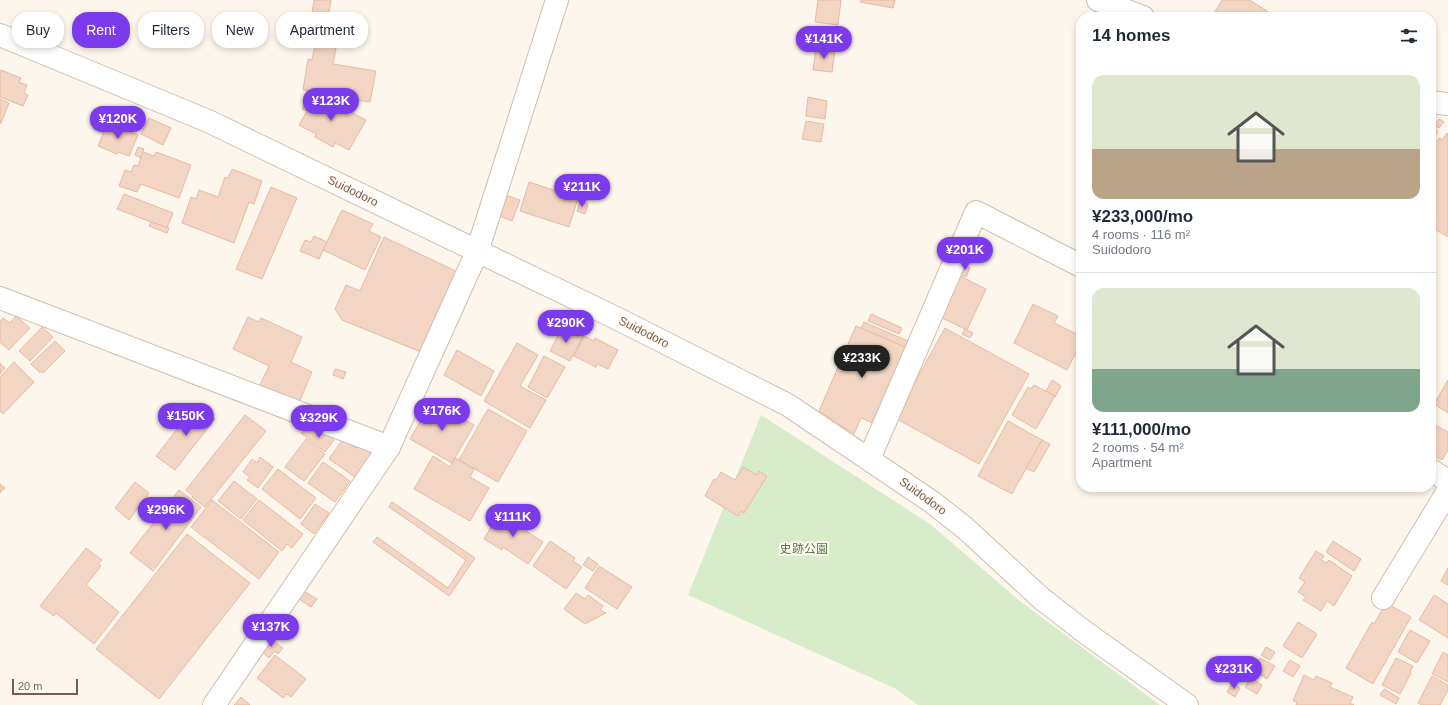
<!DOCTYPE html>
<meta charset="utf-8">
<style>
body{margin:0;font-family:Helvetica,"Noto Sans JP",sans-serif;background:#f2f2f3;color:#1f2937;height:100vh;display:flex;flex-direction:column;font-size:15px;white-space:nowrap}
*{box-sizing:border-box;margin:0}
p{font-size:13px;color:#747a83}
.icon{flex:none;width:22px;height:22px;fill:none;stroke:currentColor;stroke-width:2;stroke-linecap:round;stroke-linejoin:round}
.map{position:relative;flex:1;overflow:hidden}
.panel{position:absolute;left:1076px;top:12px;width:360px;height:480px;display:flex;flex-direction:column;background:#fff;border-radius:16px;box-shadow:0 2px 6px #0003}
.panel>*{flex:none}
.hud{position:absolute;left:12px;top:12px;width:380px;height:36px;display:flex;gap:8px}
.scale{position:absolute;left:12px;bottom:10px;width:66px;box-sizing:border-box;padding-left:4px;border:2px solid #7a5c4d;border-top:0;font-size:11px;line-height:14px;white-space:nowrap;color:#7a5c4d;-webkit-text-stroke:3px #fffaf3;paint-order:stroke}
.price{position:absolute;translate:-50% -34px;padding:0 9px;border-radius:14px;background:#7c3aed;color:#fff;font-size:13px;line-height:26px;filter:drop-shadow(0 1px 2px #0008)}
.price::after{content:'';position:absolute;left:50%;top:24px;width:12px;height:9px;margin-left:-6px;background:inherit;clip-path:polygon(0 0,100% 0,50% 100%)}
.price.on{background:#222;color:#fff}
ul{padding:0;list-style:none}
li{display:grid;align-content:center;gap:8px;height:212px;padding:0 16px}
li+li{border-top:1px solid #e0e1e3}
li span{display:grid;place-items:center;height:124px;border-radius:12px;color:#555}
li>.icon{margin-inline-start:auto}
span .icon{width:72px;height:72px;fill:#fffc;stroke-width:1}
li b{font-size:17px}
h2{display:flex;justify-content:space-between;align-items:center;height:48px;padding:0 16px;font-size:17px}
.chip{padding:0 14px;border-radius:16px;background:#fff;box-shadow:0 2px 6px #0003;font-size:14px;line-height:36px}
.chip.on{background:#7c3aed;color:#fff}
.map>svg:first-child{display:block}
</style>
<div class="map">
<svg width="1448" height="705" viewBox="0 0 1448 705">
<rect width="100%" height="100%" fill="#fdf6ec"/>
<path fill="#d8ecc9" d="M761,415L930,524L1021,602L1160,705H918L896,689L688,595Z"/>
<g fill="#f3d5c3" stroke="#e6bba3">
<path d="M314,0H331L325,35L309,32Z"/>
<path d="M818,0H841L838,25L815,22Z"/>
<path d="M861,0H895L893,8L860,2Z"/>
<path d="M1222,0H1250L1276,17H1212Z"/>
<path d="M819,26L838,30L836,45H832L831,47L817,45Z"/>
<path d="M315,44L336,48L333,64L376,71L370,102L350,99L349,102L336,100V96L303,90L308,59L312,60Z"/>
<path d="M816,48L835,51L832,72L813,70Z"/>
<path d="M1,70L21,78L19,82L27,85L24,93L28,95L23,106L0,97V74Z"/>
<path d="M315,94L366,120L349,150L335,143L333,147L315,137L316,134L299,125L307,111L302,109L308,98L312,100Z"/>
<path d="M808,97L827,101L825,119L806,116Z"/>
<path d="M0,99L9,103L1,123H0Z"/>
<path d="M149,118L171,128L163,145L141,134Z"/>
<path d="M1439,119L1444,122L1439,128L1434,125Z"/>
<path d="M806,121L824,124L821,142L802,139Z"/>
<path d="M108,122L138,135L129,156L118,152L117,154L98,146Z"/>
<path d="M1431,127L1438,131L1431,143Z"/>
<path d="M1447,133L1448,134V237L1431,227V150L1439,138L1442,140Z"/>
<path d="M138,147L144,149L141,158L135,155Z"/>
<path d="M143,152L154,156L156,152L191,165L179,198L141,184L137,192L119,186L125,170L131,172L134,165L138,166Z"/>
<path d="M232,169L262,181L254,204L249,202L234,243L182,223L191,197L196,199L199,190L218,197L225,177L228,178Z"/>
<path d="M529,182L578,198L569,227L520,211Z"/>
<path d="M271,187L297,198L262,279L236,269Z"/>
<path d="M124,194L173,213L167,228L117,209Z"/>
<path d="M503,194L520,200L512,221L496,215Z"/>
<path d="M580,201L588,204L585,214L577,211Z"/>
<path d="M342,210L373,224L369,231L381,237L365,270L323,250Z"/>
<path d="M151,222L169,228L167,233L149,226Z"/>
<path d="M314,236L327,242L319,259L300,251L305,240L311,242Z"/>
<path d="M384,237L458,272L421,352L342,320L335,309L346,285L360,291Z"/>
<path d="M964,265L970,268L966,277L960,274Z"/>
<path d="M960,276L986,289L967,330L940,317Z"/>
<path d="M1033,304L1058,316L1054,323L1081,336V343L1067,370L1014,343Z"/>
<path d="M871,314L902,328L899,334L868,321Z"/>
<path d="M16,316L30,328L9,350L0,342V321L3,318L10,323Z"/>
<path d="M248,317L259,322L261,318L302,337L291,362L312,372L298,405L259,387L269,366L233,349Z"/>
<path d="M864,322L908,341L905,347L861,328Z"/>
<path d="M563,326L583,337L570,361L550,351Z"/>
<path d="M856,326L905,347L873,423L861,418L854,434L819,411Z"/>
<path d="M42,327L53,337L30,361L19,351Z"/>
<path d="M945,328L1029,374L979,464L895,418Z"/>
<path d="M965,329L973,333L970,338L962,334Z"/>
<path d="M584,336L594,341L595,338L618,350L608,369L597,364L596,367L574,356Z"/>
<path d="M55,341L65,351L43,373L42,371L40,373L31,364Z"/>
<path d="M517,343L538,355L520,386L546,400L530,428L484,401Z"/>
<path d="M457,350L494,371L481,396L444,375Z"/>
<path d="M544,356L565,367L547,398L528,387Z"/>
<path d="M14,362L34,382L3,414L0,411V377Z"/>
<path d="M0,363L5,368L0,374Z"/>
<path d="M335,369L346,372L343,379L333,375Z"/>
<path d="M1052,380L1061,386L1055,397L1046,391Z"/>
<path d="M1448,380V413L1434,404Z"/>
<path d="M1034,385L1055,396L1036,429L1012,415L1028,387L1031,389Z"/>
<path d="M432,401L474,425L452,463L410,439Z"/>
<path d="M197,404L215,419L175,470L156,456Z"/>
<path d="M488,409L527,431L498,482L459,460Z"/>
<path d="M245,415L266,431L205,507L192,497L193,496L186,490Z"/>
<path d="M1008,421L1042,440L1012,494L978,476Z"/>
<path d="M1431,423L1448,432V450L1442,460L1431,454Z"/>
<path d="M305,429L334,436L336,437L325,452L301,433Z"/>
<path d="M306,439L325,454L304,481L285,467Z"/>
<path d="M343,439L355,448L358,444L372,453L355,477L329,459Z"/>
<path d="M1042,440L1050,444L1034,472L1026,468Z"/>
<path d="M433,456L450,467L455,458L474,469L470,477L489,488L470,521L414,489Z"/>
<path d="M260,457L273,467L258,488L247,480L250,477L243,472L252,459L257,463Z"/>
<path d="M323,462L350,481L335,502L308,483Z"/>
<path d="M743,467L757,475L759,471L767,476L744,513L741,511L738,516L705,496L714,479L716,480L721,472L735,480Z"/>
<path d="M278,469L316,498L300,519L262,489Z"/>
<path d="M234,481L257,499L241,519L218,501Z"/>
<path d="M135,482L149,493L129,520L115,508Z"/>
<path d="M0,484L5,488L0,493Z"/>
<path d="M179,490L201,507L153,571L130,553Z"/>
<path d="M212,500L279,552L259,579L191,527Z"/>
<path d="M259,500L303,534L292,548L287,544L282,551L243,520Z"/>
<path d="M392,502L475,558L449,596L373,542L377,537L448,588L466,560L389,507Z"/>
<path d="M315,504L329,513L314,534L301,524Z"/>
<path d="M501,511L525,527L523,529L543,542L528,564L503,547L502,550L484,539Z"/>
<path d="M187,534L250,583L159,699L96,649Z"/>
<path d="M550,541L575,558L573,561L582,567L566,589L533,566Z"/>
<path d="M1333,541L1361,559L1354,571L1326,552Z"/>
<path d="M86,548L102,560L98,564L101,566L86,585L119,612L94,644L56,613L54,616L40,606Z"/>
<path d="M1316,551L1324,556L1321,560L1327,563L1329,560L1352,576L1334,606L1327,601L1321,611L1303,600L1306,597L1298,592L1305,582L1299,578Z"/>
<path d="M588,557L598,564L593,571L583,565Z"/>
<path d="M599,566L632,587L617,609L585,588Z"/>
<path d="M1448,568V585L1441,581Z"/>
<path d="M304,591L317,599L311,607L299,599Z"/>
<path d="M576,593L585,599L588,595L603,606L600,610L606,613L585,624L564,609Z"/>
<path d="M1434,595L1448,604V638L1419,620Z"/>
<path d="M1386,603L1411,617L1373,684L1346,668L1372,622L1374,624Z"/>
<path d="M1298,622L1317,634L1302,658L1283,646Z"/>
<path d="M1410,630L1430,641L1417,663L1398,652Z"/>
<path d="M270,638L283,648L278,654L275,651L269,658L260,650Z"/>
<path d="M1266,647L1275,652L1270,660L1261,655Z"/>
<path d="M1443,652L1448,655V682L1432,674Z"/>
<path d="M275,655L306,679L291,697L287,694L283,698L257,678Z"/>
<path d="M1260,658L1275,666L1267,679L1253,670Z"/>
<path d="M1396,658L1413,666L1410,672L1411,673L1400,694L1382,685Z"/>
<path d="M1290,660L1300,666L1293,677L1283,671Z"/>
<path d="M1304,675L1314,680L1316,676L1332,683L1330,687L1353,697L1350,703L1354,705H1296L1297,702L1293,701Z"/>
<path d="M1432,676L1448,685V690L1440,705H1422L1418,703Z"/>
<path d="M1251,678L1262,685L1257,694L1245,687Z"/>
<path d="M1232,683L1240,688L1235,697L1227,692Z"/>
<path d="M1384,689L1399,698L1396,704L1380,695Z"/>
<path d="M241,697L250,705H234Z"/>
</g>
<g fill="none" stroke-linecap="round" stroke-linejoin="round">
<g stroke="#d1beb0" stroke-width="24">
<g id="minor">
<path d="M1098,0L1143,17"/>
<path d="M0,35L208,121L618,319L788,405L932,502L965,528L1042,599L1086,633L1187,705"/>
<path d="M1431,102L1448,104"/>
<path d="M0,298L389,447"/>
<path d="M869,459L976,212L1081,266"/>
<path d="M1431,470L1448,481"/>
<path d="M1383,598L1448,491"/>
<path d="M214,705L389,447L477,252L557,0"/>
</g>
</g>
<use href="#minor" stroke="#fff" stroke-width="22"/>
</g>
<g text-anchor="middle" stroke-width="4" stroke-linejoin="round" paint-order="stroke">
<g font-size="12" fill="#7a5c4d" stroke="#fffaf3">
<text transform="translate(353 191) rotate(26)" y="4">Suidodoro</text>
<text transform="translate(644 332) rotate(27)" y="4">Suidodoro</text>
<text transform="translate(923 496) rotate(36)" y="4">Suidodoro</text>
</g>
<g font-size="12" fill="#537a41" stroke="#fffaf3">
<text x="804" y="553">史跡公園</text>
</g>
</g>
</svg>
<div class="scale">20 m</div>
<b class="price" style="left:824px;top:60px">¥141K</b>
<b class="price" style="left:331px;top:122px">¥123K</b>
<b class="price" style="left:118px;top:140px">¥120K</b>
<b class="price" style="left:582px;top:208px">¥211K</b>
<b class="price" style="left:965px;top:271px">¥201K</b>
<b class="price" style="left:566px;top:344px">¥290K</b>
<b class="price on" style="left:862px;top:379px">¥233K</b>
<b class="price" style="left:442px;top:432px">¥176K</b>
<b class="price" style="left:186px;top:437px">¥150K</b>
<b class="price" style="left:319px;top:439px">¥329K</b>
<b class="price" style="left:166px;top:531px">¥296K</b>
<b class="price" style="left:513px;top:538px">¥111K</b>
<b class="price" style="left:271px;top:648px">¥137K</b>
<b class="price" style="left:1234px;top:690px">¥231K</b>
<div class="hud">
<a class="chip">Buy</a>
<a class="chip on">Rent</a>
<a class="chip">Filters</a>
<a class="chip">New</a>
<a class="chip">Apartment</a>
</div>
<section class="panel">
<h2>14 homes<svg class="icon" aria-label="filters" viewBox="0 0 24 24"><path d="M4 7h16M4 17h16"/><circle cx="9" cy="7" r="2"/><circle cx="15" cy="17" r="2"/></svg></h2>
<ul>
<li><span style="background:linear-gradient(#dfe7d0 60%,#b9a48a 0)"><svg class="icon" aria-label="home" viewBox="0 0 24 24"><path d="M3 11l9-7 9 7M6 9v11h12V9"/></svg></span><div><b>¥233,000/mo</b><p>4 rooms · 116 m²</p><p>Suidodoro</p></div></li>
<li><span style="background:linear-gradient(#dfe7d0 65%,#7fa58c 0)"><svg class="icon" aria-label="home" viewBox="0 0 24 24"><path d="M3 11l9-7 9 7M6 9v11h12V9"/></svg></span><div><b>¥111,000/mo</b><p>2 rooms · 54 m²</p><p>Apartment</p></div></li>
</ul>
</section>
</div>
